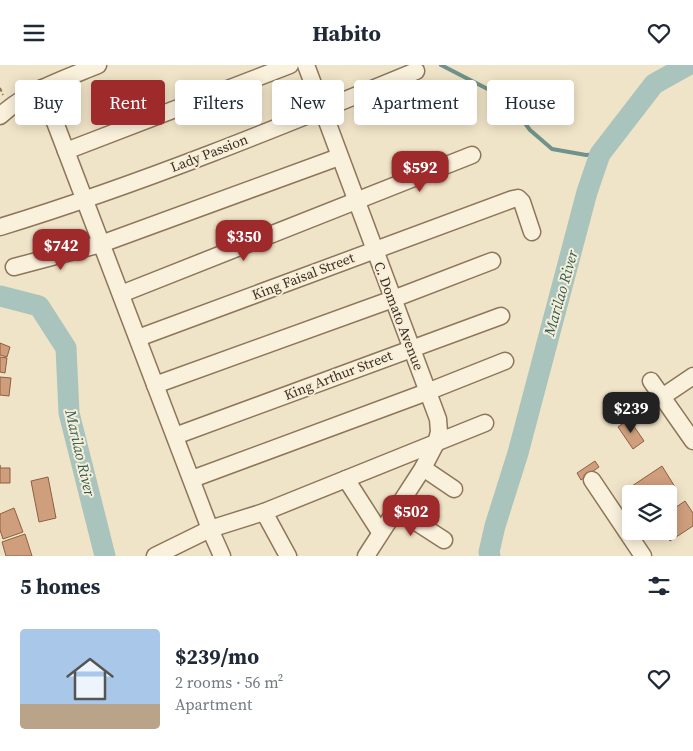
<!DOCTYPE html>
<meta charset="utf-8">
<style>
body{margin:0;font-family:"Source Serif 4",serif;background:#f2f2f3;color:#1f2937;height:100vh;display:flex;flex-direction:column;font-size:19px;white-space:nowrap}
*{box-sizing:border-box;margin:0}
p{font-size:16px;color:#747a83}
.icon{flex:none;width:28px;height:28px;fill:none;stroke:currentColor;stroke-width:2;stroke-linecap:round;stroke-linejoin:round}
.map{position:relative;height:491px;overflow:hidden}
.details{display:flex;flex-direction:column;background:#fff;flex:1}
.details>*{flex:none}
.banner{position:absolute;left:15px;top:15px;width:664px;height:45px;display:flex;gap:10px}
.fabs{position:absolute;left:622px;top:420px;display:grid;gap:10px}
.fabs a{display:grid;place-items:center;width:55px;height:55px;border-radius:5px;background:#fff;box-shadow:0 2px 12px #0003;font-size:25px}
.price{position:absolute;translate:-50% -42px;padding:0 11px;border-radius:10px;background:#9e2a2b;color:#fff;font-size:16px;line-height:32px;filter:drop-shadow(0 1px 2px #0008)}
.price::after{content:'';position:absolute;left:50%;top:30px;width:15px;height:11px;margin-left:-8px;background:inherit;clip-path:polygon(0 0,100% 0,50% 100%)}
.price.current{background:#222;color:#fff}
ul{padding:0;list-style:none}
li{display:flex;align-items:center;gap:15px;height:125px;padding:0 20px}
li+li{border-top:1px solid #e0e1e3}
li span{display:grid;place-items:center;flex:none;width:140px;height:100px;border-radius:5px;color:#555}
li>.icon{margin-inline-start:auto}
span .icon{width:60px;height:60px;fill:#fffc;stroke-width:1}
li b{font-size:21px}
h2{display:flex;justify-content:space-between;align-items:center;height:60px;padding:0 20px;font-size:21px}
.pill{padding:0 18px;border-radius:5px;background:#fff;box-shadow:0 2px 12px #0003;font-size:18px;line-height:45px}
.pill.current{background:#9e2a2b;color:#fff}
header{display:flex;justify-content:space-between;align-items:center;height:65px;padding:0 20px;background:#fff;font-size:22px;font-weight:700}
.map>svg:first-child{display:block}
</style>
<header><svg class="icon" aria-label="menu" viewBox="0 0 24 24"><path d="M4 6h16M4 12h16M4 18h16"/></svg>Habito<svg class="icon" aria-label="heart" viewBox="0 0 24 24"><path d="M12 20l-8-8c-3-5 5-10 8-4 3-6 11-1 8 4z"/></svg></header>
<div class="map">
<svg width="693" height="491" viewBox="0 0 693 491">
<rect width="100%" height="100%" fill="#f0e4c8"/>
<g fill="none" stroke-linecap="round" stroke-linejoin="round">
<path stroke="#6f938a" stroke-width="4" d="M441,0L507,34L530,65L552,84L586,90L600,89"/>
<g stroke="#a9c4bc" stroke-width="21">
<path d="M0,231L39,241L66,283L69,348L105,491"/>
<path d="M490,491L489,487L495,461L518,388L587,127L600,89L654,19L688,0"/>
</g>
</g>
<g fill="#cf9f7d" stroke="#8d5f41">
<path d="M0,278L10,282L7,292L0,290Z"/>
<path d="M0,292L7,293L5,308L0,307Z"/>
<path d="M0,312L11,313L9,331L0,330Z"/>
<path d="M629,354L644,376L633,384L618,362Z"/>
<path d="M595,396L599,402L581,415L577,408Z"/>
<path d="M0,400V403H10V418H0Z"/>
<path d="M662,401L675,422L665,429H638L632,421Z"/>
<path d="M48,412L56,453L39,457L31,416Z"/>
<path d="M685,436L693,448V461L670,476L663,466H669V447Z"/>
<path d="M14,443L23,467L3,474L0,465V449Z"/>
<path d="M25,469L32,491H6L2,477Z"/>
</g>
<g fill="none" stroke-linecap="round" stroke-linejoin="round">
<g stroke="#8d765c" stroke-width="19">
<g id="minor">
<path d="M306,0L438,354L439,367L436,378L423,403L366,491"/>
<path d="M42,23L210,464L222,491"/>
<path d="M0,51C27,26 64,14 98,0"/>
<path d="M66,86L290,0"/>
<path d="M0,162C141,119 280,62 416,6"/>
<path d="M14,202L101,179L339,92"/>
<path d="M121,229L472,90"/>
<path d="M138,273L513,134L518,133L522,137L532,167"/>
<path d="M651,316L693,376"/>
<path d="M155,320L393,234L492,196"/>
<path d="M662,332L693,311"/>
<path d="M175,371L501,251"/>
<path d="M423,403L454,424"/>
<path d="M192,414L427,327L505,296"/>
<path d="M346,414L380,467"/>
<path d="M592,415L643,491"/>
<path d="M396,444L444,475"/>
<path d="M264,447L288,491"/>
<path d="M155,491L210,464L264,447L485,358"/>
</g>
</g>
<path stroke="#8d765c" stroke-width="2" stroke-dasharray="4 2.5" stroke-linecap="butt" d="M0,23L3,30"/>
<use href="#minor" stroke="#faf1dc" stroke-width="16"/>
</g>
<g text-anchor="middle" stroke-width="4" stroke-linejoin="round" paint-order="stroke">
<g font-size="14" fill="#3d2e20" stroke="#f7eed8">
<text transform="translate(209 88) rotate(-21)" y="5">Lady Passion</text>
<text transform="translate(303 211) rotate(-21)" y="5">King Faisal Street</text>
<text transform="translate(399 251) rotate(69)" y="5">C. Domato Avenue</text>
<text transform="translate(338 310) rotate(-21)" y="5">King Arthur Street</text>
</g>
<g font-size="15" font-style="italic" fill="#2f5d5a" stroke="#f7eed8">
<text transform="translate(561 228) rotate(-74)" y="5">Marilao River</text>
<text transform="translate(80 388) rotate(77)" y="5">Marilao River</text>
</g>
</g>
</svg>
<div class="fabs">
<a><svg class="icon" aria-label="layers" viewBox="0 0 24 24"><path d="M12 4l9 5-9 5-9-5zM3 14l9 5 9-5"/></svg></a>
</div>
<b class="price" style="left:420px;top:128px">$592</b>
<b class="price" style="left:244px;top:197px">$350</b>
<b class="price" style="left:61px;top:206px">$742</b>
<b class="price current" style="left:631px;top:369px">$239</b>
<b class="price" style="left:411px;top:472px">$502</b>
<div class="banner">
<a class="pill">Buy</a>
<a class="pill current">Rent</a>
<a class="pill">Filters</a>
<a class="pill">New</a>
<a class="pill">Apartment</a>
<a class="pill">House</a>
</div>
</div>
<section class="details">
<h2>5 homes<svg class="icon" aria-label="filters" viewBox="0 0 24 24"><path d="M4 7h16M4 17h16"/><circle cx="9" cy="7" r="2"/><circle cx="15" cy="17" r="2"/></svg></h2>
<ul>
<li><span style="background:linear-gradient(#a9c7e8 75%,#b9a48a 0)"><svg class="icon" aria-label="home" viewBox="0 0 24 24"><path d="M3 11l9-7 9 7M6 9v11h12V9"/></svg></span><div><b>$239/mo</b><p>2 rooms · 56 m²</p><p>Apartment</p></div><svg class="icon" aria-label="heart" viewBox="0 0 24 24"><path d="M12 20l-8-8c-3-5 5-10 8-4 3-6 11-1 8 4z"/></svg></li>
</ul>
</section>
